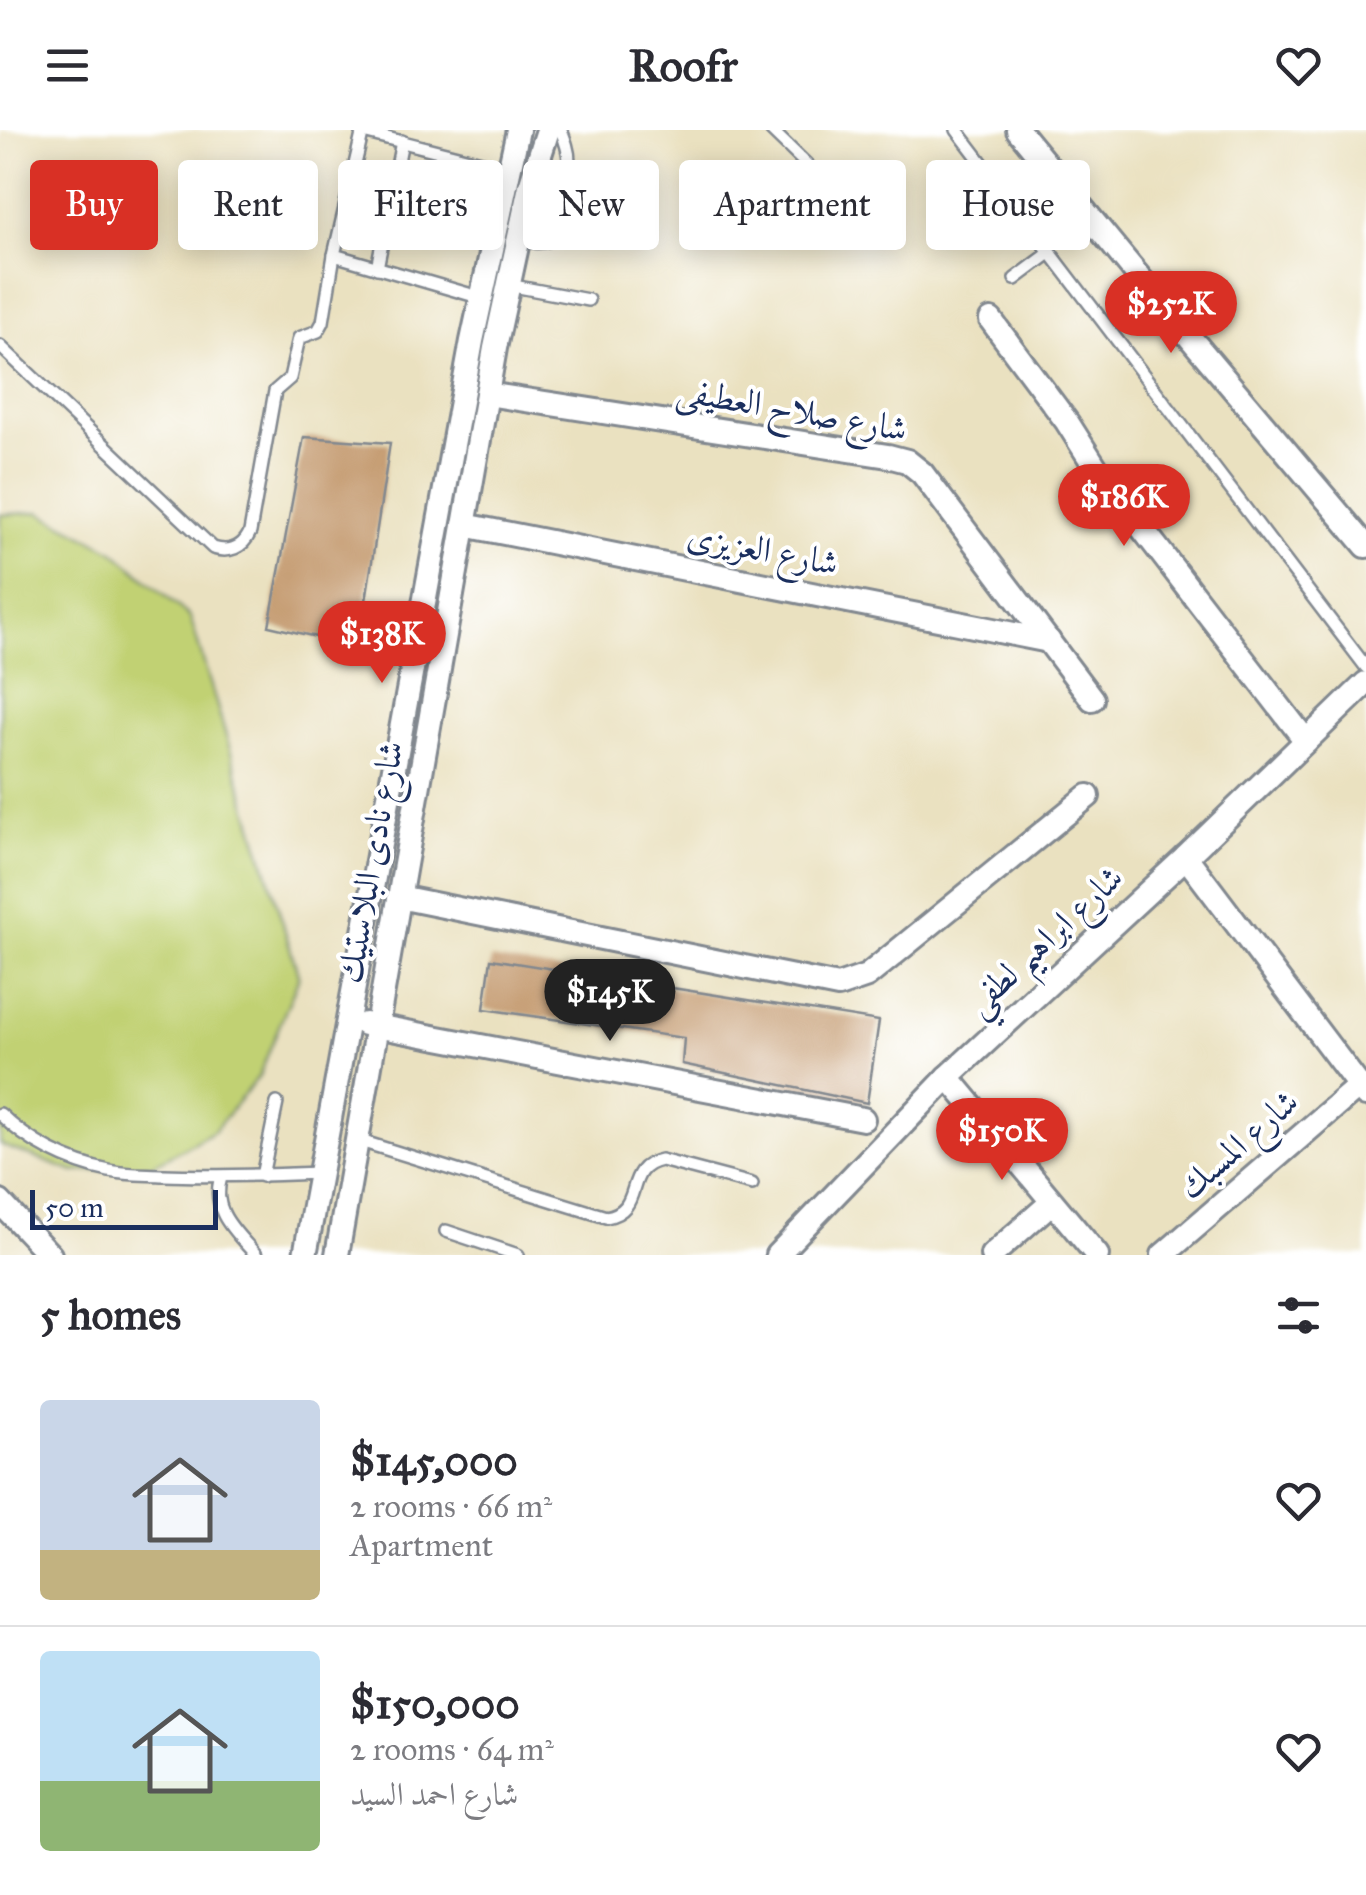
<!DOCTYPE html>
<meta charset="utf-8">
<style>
body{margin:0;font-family:"IM FELL Great Primer",Amiri,serif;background:#f7f7f7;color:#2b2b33;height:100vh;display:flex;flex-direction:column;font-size:38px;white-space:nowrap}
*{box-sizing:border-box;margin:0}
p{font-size:32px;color:#7c7c81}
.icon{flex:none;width:55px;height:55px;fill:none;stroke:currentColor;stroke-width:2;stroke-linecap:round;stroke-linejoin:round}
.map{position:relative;height:1125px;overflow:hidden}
.details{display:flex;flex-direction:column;background:#fff;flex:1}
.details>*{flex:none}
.top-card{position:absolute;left:30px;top:30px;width:1308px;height:90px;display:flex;gap:20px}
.scale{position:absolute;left:30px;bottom:25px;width:188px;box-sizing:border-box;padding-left:10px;border:5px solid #1b2f5e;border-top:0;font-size:28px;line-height:35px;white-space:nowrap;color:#1b2f5e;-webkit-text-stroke:8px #fff;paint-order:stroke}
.price{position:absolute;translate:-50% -85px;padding:0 22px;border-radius:35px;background:#d93025;color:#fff;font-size:32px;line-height:65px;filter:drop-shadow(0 2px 5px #0008)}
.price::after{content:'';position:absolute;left:50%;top:60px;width:30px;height:22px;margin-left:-15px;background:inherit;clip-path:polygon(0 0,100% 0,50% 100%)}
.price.active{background:#222;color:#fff}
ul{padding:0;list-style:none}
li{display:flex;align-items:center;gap:30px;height:250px;padding:0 40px}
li+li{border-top:2px solid #e1e1e2}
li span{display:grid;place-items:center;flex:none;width:280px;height:200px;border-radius:10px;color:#555}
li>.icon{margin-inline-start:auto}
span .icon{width:120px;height:120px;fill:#fffc;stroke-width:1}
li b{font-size:42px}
h2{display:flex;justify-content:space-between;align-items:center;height:120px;padding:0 40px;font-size:42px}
.pill{padding:0 35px;border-radius:10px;background:#fff;box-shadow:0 5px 25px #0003;font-size:35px;line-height:90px}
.pill.active{background:#d93025;color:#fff}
header{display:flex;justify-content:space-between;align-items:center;height:130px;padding:0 40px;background:#fff;font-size:45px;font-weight:800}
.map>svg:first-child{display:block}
</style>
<header><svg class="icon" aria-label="menu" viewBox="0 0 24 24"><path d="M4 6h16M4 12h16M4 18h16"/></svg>Roofr<svg class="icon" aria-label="heart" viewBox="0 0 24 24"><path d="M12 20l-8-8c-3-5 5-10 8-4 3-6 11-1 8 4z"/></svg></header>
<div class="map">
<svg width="1366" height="1125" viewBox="0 0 1366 1125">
<rect width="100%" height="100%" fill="#fff"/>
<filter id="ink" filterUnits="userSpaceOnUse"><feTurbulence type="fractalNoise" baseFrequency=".01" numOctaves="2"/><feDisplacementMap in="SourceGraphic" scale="20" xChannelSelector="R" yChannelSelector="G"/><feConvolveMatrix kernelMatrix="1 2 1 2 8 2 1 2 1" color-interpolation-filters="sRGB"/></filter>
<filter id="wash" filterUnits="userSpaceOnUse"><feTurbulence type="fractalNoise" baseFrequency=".0048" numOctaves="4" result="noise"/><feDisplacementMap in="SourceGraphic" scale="40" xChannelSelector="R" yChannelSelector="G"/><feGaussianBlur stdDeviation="2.25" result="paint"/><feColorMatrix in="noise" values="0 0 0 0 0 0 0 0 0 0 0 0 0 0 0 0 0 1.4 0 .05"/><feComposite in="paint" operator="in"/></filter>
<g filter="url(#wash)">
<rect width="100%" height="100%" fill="#eae1c0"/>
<path fill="#c1d173" stroke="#6e8068" stroke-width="2.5" d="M39,382L114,421L190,487L299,847L259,946L214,1001L151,1036L74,1042L3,1016L0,1013V385Z"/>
<g id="blocks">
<g fill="#c69e74">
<path d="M304,307L390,313L359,517L269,496Z"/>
<path d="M491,829L879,891L867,973L682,934L684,908L484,879Z"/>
</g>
</g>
</g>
<g filter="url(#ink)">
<use href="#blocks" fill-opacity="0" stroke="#82888f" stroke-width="2.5"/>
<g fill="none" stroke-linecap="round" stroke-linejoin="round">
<g stroke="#82888f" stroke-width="16">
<g id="service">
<path d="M771,0L865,91"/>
<path d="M957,0L1366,537"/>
<path d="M363,2L509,39"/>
<path d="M518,109C528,111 541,115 550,109C563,100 571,47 569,31C569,20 565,10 561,0"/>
<path d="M334,125L482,168"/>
<path d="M377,138L402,11"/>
<path d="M1015,149L1051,122"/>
<path d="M508,155L588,170"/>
<path d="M0,216L213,418C229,423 243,418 250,402L275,261L290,248L299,208L318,201L323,192L334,125L363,0"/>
<path d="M0,984C29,1013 69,1033 109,1041C127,1045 146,1044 164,1045C216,1047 268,1045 320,1043"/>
<path d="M357,1010L606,1087C646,1080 621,1038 661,1030L752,1054"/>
<path d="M262,1046L277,973"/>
<path d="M221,1047C210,1081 236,1102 256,1125"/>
<path d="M446,1101L518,1125"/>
</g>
</g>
<g stroke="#82888f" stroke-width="28">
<g id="minor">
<path d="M1018,0L1149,159L1366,416"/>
<path d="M991,190L1067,292L1098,341L1306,611"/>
<path d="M487,264L888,326L907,331L922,343L1092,569"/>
<path d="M464,395L1049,511"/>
<path d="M1186,727L1366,965"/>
<path d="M399,767L838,856L867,846L1088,666"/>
<path d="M365,894L863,989"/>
<path d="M948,947L1097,1125"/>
<path d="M0,1072L50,1125"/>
<path d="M305,1125L472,211L518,0"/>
<path d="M337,1125L495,218L530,56L548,0"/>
<path d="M777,1125L948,947L1186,727L1366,553"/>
<path d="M992,1125L1052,1072"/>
<path d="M1163,1125L1359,956"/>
</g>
</g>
<use href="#service" stroke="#fff" stroke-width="11"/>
<use href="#minor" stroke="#fff" stroke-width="22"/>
</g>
</g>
<g text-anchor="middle" stroke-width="8" stroke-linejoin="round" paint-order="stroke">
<g font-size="35" fill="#1b2f5e" stroke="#fff">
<text transform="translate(792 279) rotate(10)" y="12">شارع صلاح العطيفى</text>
<text transform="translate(763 419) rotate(11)" y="12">شارع العزيزى</text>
<text transform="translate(370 732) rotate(-80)" y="12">شارع نادى البلاستيك</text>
<text transform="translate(1044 810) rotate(-43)" y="12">شارع ابراهيم لطفي</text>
<text transform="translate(1238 1014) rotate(-41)" y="12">شارع المسبك</text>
</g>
</g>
</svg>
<div class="scale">50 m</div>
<b class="price" style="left:1171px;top:226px">$252K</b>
<b class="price" style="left:1124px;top:419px">$186K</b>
<b class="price" style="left:382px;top:556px">$138K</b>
<b class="price active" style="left:610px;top:914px">$145K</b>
<b class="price" style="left:1002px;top:1053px">$150K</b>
<div class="top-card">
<a class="pill active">Buy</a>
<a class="pill">Rent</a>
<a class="pill">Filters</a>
<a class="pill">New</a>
<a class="pill">Apartment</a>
<a class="pill">House</a>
</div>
</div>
<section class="details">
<h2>5 homes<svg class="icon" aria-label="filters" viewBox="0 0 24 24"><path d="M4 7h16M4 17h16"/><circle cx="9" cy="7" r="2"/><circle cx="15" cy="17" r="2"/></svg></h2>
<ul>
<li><span style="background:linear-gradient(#c9d6e8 75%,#c2b280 0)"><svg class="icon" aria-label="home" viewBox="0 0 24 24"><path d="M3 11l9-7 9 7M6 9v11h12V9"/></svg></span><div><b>$145,000</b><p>2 rooms · 66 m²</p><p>Apartment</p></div><svg class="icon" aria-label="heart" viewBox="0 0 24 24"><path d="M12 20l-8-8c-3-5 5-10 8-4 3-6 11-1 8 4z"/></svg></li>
<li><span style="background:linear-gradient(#bfe0f5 65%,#8fb573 0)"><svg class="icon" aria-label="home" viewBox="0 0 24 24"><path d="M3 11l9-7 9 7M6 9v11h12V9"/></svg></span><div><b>$150,000</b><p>2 rooms · 64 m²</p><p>شارع احمد السيد</p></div><svg class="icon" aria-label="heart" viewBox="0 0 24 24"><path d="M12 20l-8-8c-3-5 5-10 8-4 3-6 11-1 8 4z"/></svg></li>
</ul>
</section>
